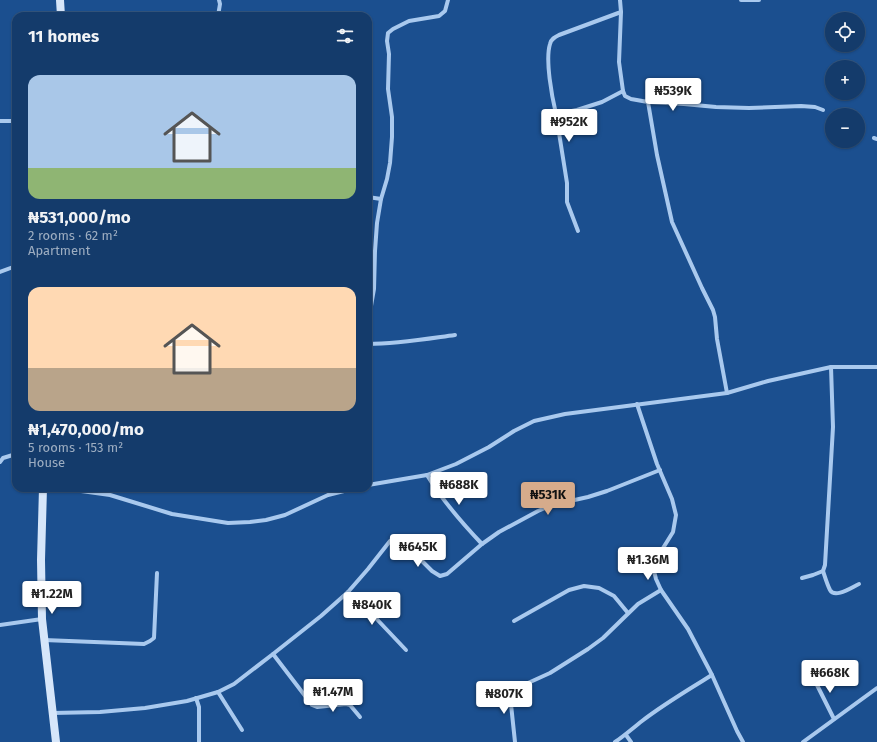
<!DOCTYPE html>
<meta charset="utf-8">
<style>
body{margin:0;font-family:"Fira Sans",sans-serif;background:#1d4271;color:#f1f3f6;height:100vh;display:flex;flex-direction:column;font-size:15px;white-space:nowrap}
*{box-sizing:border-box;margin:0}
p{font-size:13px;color:#9dadc1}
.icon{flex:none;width:22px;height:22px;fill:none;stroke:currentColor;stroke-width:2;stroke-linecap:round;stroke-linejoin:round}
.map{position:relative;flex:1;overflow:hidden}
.side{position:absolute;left:12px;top:12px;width:360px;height:480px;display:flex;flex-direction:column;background:#143b6b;border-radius:12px;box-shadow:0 1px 3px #0004,0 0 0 1px #33557e}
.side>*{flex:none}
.controls{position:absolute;left:825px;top:12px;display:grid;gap:8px}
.controls a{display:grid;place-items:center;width:40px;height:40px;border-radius:50%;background:#143b6b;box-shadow:0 1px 3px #0004,0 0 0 1px #33557e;font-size:20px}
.price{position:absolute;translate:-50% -34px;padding:0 9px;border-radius:4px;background:#fff;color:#222;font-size:13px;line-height:26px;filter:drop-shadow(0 1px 2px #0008)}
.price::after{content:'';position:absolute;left:50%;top:24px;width:12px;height:9px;margin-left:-6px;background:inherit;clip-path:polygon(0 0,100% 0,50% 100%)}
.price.selected{background:#d6ab8b;color:#111}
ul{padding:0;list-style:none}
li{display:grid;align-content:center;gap:8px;height:212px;padding:0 16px}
li span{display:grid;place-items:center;height:124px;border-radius:12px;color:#555}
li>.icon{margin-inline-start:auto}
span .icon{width:72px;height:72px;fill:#fffc;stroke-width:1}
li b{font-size:17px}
h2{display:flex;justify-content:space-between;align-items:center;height:48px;padding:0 16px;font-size:17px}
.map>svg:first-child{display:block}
</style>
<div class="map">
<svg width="877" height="742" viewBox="0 0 877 742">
<rect width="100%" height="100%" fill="#1b4f8f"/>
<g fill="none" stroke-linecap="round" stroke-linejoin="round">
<g stroke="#a9c9ee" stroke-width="4">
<path d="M741,0H759"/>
<path d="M621,12L619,62L623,91L625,96L631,99L648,102L684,104L716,107L749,108L801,106L815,107L823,110"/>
<path d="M218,16L220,4L219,0"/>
<path d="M648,102L657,155L672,222L702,288L713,310L715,317L717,339L727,393"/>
<path d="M556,114C552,97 545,60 550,44C551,39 555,37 559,35L621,12L620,0"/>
<path d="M0,121H16"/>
<path d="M874,138L877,139"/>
<path d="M368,197L381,199L387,179L390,163L392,137V117L388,89L389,54L387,41L388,33L393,29L409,21L439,16L445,11L448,0"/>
<path d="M578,231L567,202V183L556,114L577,110L602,102L623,91"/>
<path d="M0,272L16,266"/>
<path d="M368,323L374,289L375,251L377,223L381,199"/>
<path d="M368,344C397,344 426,339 455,335"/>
<path d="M637,404L657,464L672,499L676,515L673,532L655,561L654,571L656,579L661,590L688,629L712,675L737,731L743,742"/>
<path d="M0,462L3,458L16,454"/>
<path d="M427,475C442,500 462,523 482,544"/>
<path d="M368,485L427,475L456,464L489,447L514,431L534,421L565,414L727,393L768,381L831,367H877"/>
<path d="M45,488L74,490L110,495L172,514L228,523L250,522L266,520L285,515L328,495L356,488"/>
<path d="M823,571C825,577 827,584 830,590C835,599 852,587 859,584"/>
<path d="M802,578L813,575L823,571L825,565L833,427L831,367"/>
<path d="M348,592L371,613L406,650"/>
<path d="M514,621L569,590L584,586L599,588L614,596L628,613"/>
<path d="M0,625L42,619"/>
<path d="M44,640L144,644L150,641L154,638L157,573"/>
<path d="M273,654L312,705L317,707L346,704L350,705L360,717"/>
<path d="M812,675L834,719"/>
<path d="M218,692L242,730"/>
<path d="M196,698L199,707V742"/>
<path d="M52,713L100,712L145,708L187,701L218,692L234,684L273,654L321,616L348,592L368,569L390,541C394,539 397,539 401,540L432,571L440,576L447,574L482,544L499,532L538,511L552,505L588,497L607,491L660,470"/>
<path d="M626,735L631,742"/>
<path d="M515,742L510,695L512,691L517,688L550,673L588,649L603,638L638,604L661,590"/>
<path d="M615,742C624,736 633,728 642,721C664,704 688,690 712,675"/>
<path d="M803,742L877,688"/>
</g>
<g stroke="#d6e6fa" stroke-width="8">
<path d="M60,0L61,16"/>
<path d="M43,488L41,560L42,619L56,742"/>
</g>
</g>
</svg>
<div class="controls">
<a><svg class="icon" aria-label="locate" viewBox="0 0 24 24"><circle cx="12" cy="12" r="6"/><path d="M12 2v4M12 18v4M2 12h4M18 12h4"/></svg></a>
<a>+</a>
<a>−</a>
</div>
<b class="price" style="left:673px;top:112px">₦539K</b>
<b class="price" style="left:569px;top:143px">₦952K</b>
<b class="price" style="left:459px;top:506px">₦688K</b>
<b class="price selected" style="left:548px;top:516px">₦531K</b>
<b class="price" style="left:418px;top:568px">₦645K</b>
<b class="price" style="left:648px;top:581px">₦1.36M</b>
<b class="price" style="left:52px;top:615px">₦1.22M</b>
<b class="price" style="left:372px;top:626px">₦840K</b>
<b class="price" style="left:830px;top:694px">₦668K</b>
<b class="price" style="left:333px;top:713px">₦1.47M</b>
<b class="price" style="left:504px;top:715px">₦807K</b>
<section class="side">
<h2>11 homes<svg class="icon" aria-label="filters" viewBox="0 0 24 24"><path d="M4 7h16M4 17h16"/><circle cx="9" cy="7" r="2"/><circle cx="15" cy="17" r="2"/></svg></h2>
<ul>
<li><span style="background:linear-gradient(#a9c7e8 75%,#8fb573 0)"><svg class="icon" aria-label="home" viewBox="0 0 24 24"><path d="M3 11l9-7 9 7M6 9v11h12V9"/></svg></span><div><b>₦531,000/mo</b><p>2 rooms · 62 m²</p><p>Apartment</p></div></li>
<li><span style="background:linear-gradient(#ffd9b3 65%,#b9a48a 0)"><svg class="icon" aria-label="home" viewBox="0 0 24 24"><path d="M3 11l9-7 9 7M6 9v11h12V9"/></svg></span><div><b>₦1,470,000/mo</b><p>5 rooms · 153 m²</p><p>House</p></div></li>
</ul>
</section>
</div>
